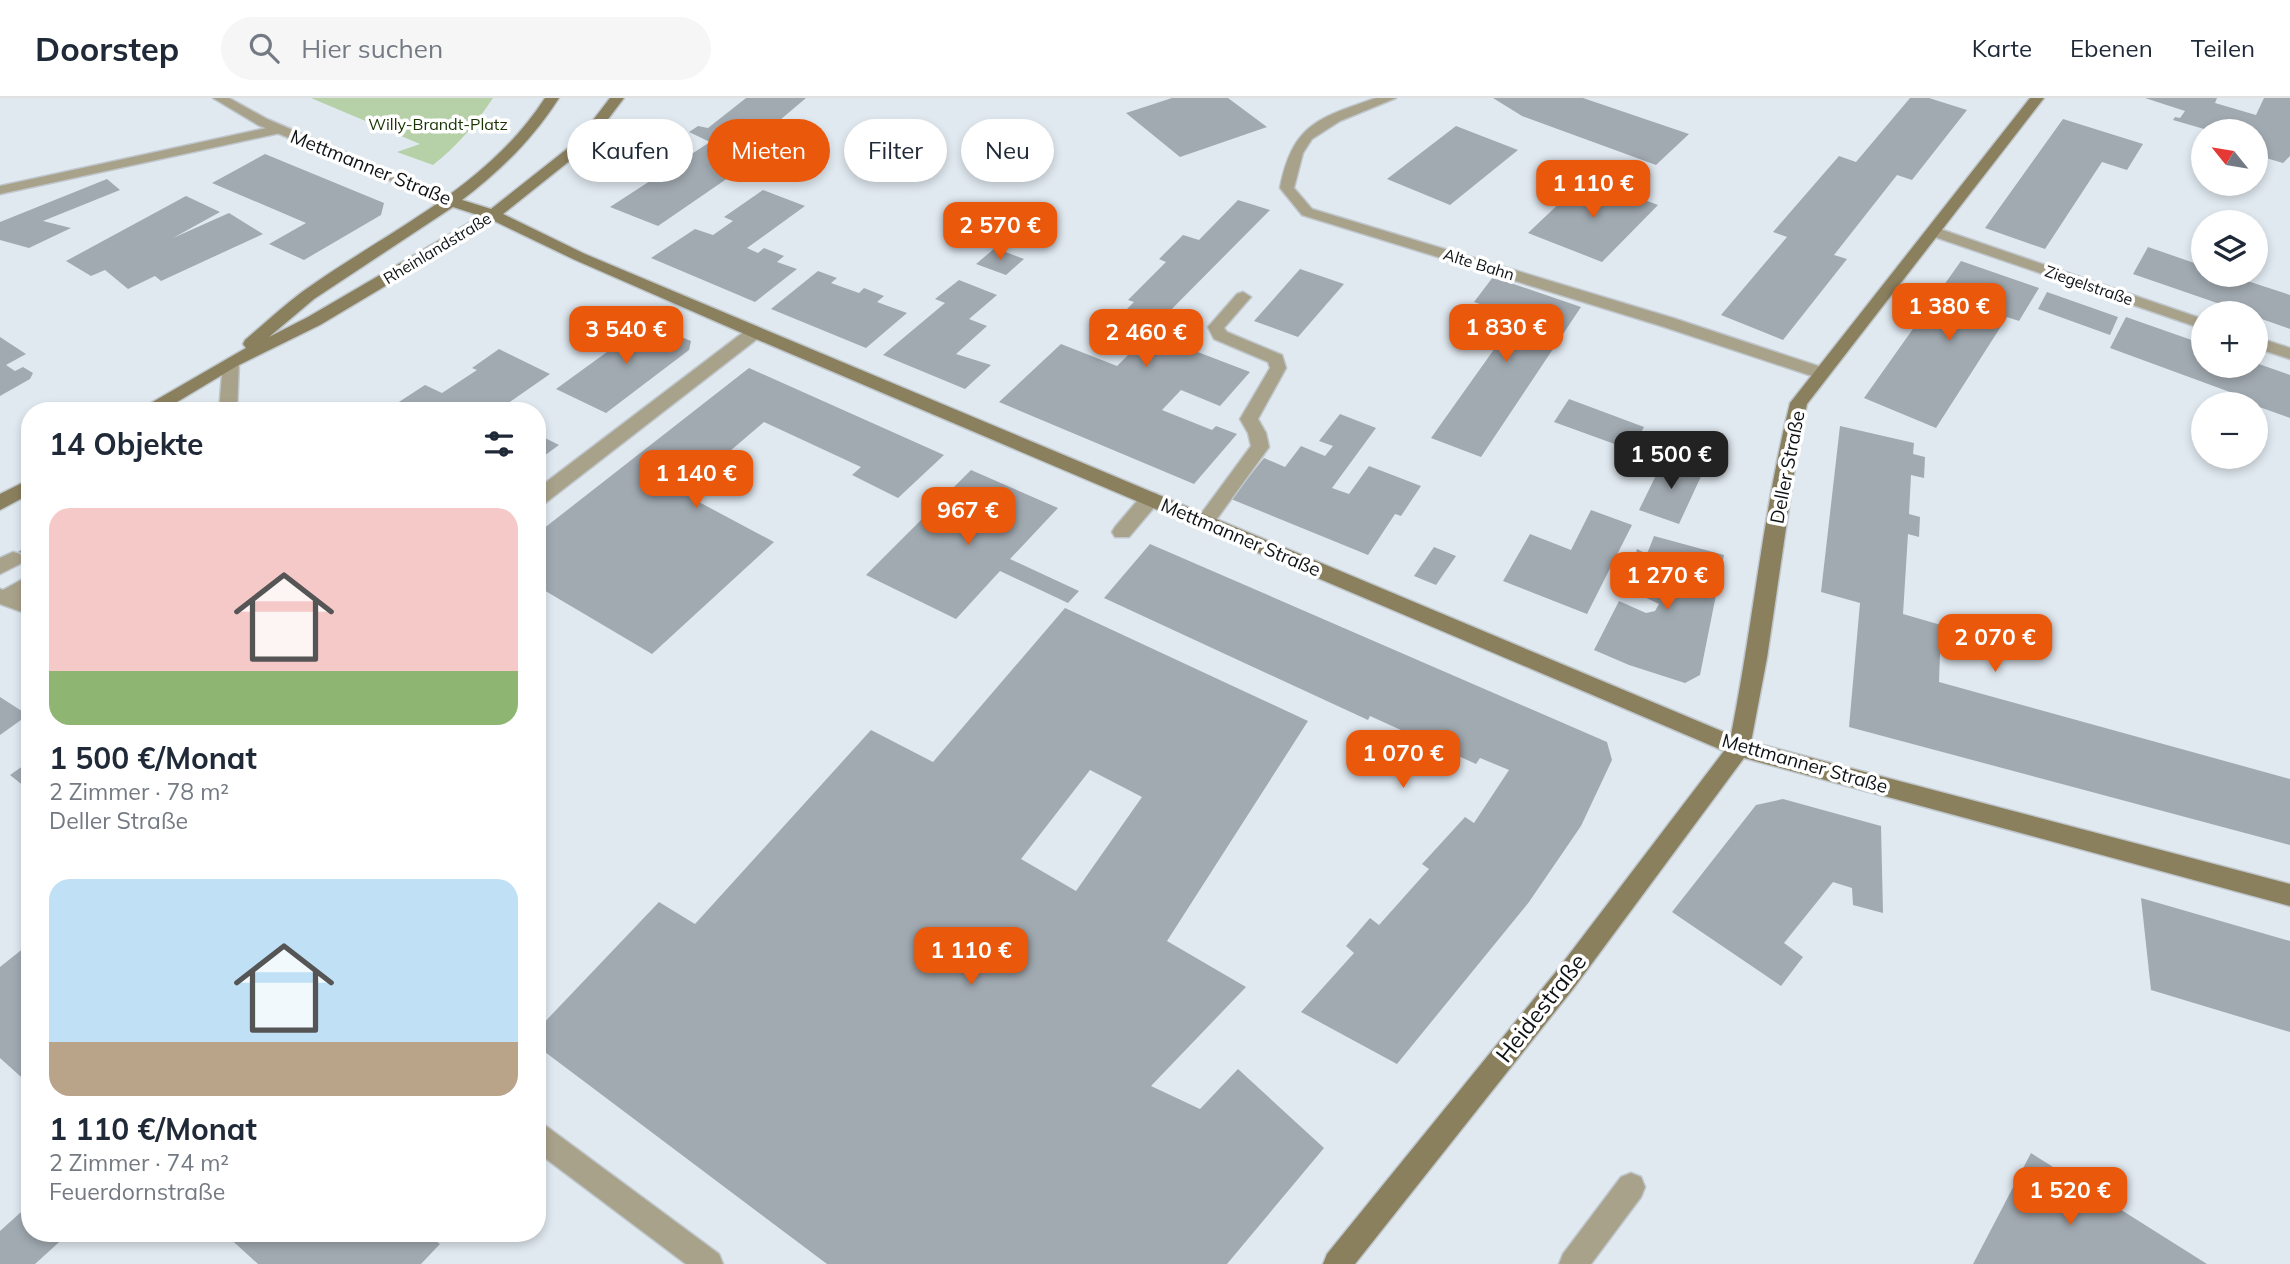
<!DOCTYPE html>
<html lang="de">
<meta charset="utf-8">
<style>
body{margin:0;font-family:Mulish,sans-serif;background:#f6f6f7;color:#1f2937;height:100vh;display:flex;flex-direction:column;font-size:26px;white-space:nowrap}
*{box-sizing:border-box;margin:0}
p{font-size:23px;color:#747a83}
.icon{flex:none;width:38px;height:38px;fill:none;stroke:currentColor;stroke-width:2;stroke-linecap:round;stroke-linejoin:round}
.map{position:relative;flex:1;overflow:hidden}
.details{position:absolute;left:21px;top:304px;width:525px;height:840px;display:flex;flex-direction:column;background:#fff;border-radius:28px;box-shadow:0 4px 10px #0003}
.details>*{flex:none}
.hud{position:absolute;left:567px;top:21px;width:665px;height:63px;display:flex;gap:14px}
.needle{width:46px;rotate:300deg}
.controls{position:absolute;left:2191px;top:21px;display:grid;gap:14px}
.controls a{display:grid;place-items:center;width:77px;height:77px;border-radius:50%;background:#fff;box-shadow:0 4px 10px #0003;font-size:35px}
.price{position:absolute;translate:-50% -60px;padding:0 16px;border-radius:14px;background:#ea580c;color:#fff;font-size:23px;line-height:46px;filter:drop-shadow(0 2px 4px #0008)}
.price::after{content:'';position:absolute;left:50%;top:42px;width:21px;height:16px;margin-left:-10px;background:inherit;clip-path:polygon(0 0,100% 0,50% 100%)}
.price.on{background:#222;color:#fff}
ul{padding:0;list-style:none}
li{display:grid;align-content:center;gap:14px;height:371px;padding:0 28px}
li span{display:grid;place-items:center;height:217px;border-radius:21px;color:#555}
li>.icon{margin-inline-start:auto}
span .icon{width:126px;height:126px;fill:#fffc;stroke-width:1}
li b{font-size:30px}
h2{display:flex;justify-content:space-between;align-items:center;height:84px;padding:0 28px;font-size:30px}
.chip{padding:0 24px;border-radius:32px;background:#fff;box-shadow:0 4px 10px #0003;font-size:24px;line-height:63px}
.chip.on{background:#ea580c;color:#fff}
header{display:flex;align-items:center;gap:42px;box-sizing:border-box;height:98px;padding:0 35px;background:#fff;border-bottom:2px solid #e0e1e3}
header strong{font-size:33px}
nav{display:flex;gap:38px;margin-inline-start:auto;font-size:24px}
.search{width:490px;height:63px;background:#f6f6f7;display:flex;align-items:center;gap:18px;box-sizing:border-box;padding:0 24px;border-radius:38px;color:#747a83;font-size:26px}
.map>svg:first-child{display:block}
</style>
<header>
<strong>Doorstep</strong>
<div class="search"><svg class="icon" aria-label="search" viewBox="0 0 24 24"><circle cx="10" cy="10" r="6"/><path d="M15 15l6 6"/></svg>Hier suchen</div>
<nav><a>Karte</a><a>Ebenen</a><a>Teilen</a></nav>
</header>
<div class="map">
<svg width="2290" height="1166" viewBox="0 0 2290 1166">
<rect width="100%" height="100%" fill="#e0e9f0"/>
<path fill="#b6d0a7" d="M311,0H493C476,26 457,48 433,67L397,54L420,46Z"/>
<g fill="#a1aab1" fill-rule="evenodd">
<path d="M746,0H806L742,54L757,60L658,128L610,109L710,44L689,34L698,28L708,30Z"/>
<path d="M1172,0H1228L1267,29L1180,59L1126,15Z"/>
<path d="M1493,0H1583L1689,36L1656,67L1522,18Z"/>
<path d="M1910,0H1929L1967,12L1912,82L1897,77L1834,157L1847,161L1783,242L1721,217L1787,139L1773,134L1839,58L1856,64Z"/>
<path d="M2145,0H2217L2215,5L2256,17L2264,0H2290V58L2283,65L2256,57V33H2211L2173,22L2175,19L2180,20L2185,13Z"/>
<path d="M2063,21L2143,46L2127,72L2102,64L2045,151L1985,130Z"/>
<path d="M1456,28L1518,52L1450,107L1387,81Z"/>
<path d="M265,56L384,105L381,117L304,162L269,146L306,125L212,85Z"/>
<path d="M1586,80L1658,107L1602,164L1528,135Z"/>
<path d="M107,81L120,92L43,123L71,130L29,150L0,142V124Z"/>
<path d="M763,92L805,108L747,150L758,155L764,150L784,158L777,164L797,171L755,204L651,160L695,131L713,137L733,123L724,119Z"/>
<path d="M186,98L220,114L173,140L229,115L263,136L161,183L155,178L128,191L105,172L91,178L66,163Z"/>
<path d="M1238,102L1270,112L1148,235L1250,274L1220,308L1181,292L1162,312L1212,332L1216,328L1237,336L1194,386L999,304L1061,246L1117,268L1131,254L1097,241L1134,204L1128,202L1166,164L1159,161L1183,137L1199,142Z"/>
<path d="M2148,149L2203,168V177H2229L2290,197V231L2256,219V215H2246L2133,176Z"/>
<path d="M995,150L1024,161L1006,177L976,166Z"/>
<path d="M1961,163L2039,190L2019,223L2007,219L1936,330L1864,300Z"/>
<path d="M1300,171L1344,186L1298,239L1254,223Z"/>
<path d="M818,173L837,180L831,185L859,195L864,190L884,198L877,204L907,215L866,250L771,211Z"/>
<path d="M1493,179L1581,209L1481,359L1431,340L1517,219L1474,204Z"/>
<path d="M959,182L997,197L969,221L987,228L956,256L991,267L965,291L883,257L945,205L935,201Z"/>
<path d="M2047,194L2118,219L2110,237L2038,211Z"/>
<path d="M2126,219L2203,246V268H2256V265L2290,277V320L2237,301L2238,297L2110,250Z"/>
<path d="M638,221L691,243L689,252L606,315L556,291L618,246L610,242Z"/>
<path d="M0,239L26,256L6,267L15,273L23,269L33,275L30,281L0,298Z"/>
<path d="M499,251L550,276L497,313H385L425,287L442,295L477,272L472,270Z"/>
<path d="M749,270L944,357L898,400L852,377L861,369L764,324L716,365L733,374L697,403L774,444L652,556L537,488V438L543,431Z"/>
<path d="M1569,301L1644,329L1631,352L1554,324Z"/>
<path d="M1340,316L1376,330L1332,390L1349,396L1369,368L1421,388L1401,418L1395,416L1368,457L1231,401L1264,360L1285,369L1301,348L1325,358L1333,348L1319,343Z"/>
<path d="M1840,328L1914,345L1913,356L1925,359L1924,380L1911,377L1909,416L1920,419L1919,439L1908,436L1903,516L1941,527L1939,584L2290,681V747L1849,629L1860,505L1821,494Z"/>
<path d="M537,336L559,347L537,363Z"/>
<path d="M1664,361L1703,374L1679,426L1639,412Z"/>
<path d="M971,372L1058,410L1010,461L1079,493L1068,505L1000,473L956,521L866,477Z"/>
<path d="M1591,412L1632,427L1587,516L1503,483L1530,436L1571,452Z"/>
<path d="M1654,438L1724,457L1700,577L1685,585L1629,567L1594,552L1619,503L1646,515L1655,513L1659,506L1638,496L1644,474L1632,471L1637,451L1647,456Z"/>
<path d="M30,446V471L10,459Z"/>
<path d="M1150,446L1607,644L1612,662L1581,728L1529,804L1397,966L1301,914L1354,855L1346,848L1370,820L1379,827L1429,771L1422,766L1465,719L1474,725L1509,672L1480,660L1476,666L1370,618L1368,622L1104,500Z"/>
<path d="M1434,449L1456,458L1436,487L1414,478Z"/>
<path d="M1065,510L1308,623L1167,843L1246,889L1151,988L1200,1011L1238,971L1324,1050L1227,1166H827L537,948V932L659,804L695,826L871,632L933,664ZM1090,672L1142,699L1076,793L1021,761Z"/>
<path d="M0,599L28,617L0,637Z"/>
<path d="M30,663V693L10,677Z"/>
<path d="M1783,701L1881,728L1883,815L1853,807L1852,790L1833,784L1784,845L1803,859L1781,888L1672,814L1756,707Z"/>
<path d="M2141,800L2290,843V934L2151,892Z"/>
<path d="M30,845V987L0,960V869Z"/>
<path d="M2031,1055L2207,1166H1973Z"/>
<path d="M30,1106V1136H68L35,1166H0V1133Z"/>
<path d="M225,1136H427L440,1146L421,1166H258Z"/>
</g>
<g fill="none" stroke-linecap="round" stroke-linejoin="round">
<g stroke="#bfc7cd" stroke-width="3">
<g id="lane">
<path d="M280,27L287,31L285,34L0,96V88Z"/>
<path d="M1243,194L1251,199L1224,230L1227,234L1282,257L1286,270L1258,321L1266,335L1269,349L1211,429H1197L1195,424L1251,348L1248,335L1240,321L1270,270L1268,264L1214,241L1208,229L1237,196Z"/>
<path d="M231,259L239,264L237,313H219L223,264Z"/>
<path d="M1150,394L1157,396L1159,401L1157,406L1129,439H1115L1112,434L1115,429L1143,396Z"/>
<path d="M13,454L20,456L23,461L20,466L0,476V460Z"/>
<path d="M30,477V494L22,499L30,502V517L0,506V491L3,492Z"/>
<path d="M1631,1075L1641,1079L1645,1089L1641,1099L1591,1166H1559L1563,1156L1621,1079Z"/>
</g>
</g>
<g stroke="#bfc7cd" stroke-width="3">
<g id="street">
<path d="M213,0H229L267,21L458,103L451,107L446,106L258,27Z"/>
<path d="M1376,0H1396L1340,23L1312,41L1303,55L1294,90L1312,111L1673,220L1827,271L1830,275L1821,280L1815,279L1661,228L1302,117L1280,90C1293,25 1319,20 1376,0Z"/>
<path d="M1934,129L2203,221V231L1929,137L1926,134L1929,131Z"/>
<path d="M755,229L763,234L761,238L544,406L537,407V391L749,230Z"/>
<path d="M2256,239L2290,250V261L2256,250Z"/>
<path d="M537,1024L546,1028L719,1156L723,1166H686L537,1054Z"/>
</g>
</g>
<g stroke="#bfc7cd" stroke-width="3">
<g id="secondary">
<path d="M545,0H559C533,41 501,72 462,102L491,111L577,43L610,0H624L587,49L503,116L585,156L761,230L1731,637C1753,527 1763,413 1790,305L2030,0H2044L1807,306L1799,341L1767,560L1751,644L2290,786V808L1744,660L1573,891L1355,1166H1323L1327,1156L1555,875L1724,653L749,238L575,162L494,123L320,227L237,268L162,313H141L144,309L246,250L243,246L245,242C264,226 282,209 302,194C387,133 486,91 545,0ZM453,109L481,118L308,219L269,239L314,201Z"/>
<path d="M30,381V396L0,412V396Z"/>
</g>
</g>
<use href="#lane" fill="#a9a28b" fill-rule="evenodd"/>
<use href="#street" fill="#a9a28b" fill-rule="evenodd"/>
<use href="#secondary" fill="#8b805e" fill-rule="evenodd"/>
</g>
<g text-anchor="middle" stroke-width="7" stroke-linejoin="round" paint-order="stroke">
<g font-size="16" fill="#183300" stroke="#fff">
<text x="438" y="32">Willy-Brandt-Platz</text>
</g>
<g font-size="16" fill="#0f1214" stroke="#fff">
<text transform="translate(437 150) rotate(-31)" y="6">Rheinlandstraße</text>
<text transform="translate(1479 166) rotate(17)" y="6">Alte Bahn</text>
<text transform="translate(2089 187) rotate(19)" y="6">Ziegelstraße</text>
</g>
<g font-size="19" fill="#0f1214" stroke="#fff">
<text transform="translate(371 69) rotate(22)" y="7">Mettmanner Straße</text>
<text transform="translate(1787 369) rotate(-79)" y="7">Deller Straße</text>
<text transform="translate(1241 439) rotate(23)" y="7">Mettmanner Straße</text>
<text transform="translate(1805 665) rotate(16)" y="7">Mettmanner Straße</text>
</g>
<g font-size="23" fill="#0f1214" stroke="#fff">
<text transform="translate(1541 910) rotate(-52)" y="8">Heidestraße</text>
</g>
</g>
</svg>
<div class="controls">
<a><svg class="needle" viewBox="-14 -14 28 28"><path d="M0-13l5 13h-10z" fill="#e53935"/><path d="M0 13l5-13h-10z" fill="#747a83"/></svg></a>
<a><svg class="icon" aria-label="layers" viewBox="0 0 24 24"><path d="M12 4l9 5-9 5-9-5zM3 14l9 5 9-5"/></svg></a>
<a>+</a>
<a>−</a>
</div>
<b class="price" style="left:1593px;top:122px">1 110 €</b>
<b class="price" style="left:1000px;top:164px">2 570 €</b>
<b class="price" style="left:1949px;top:245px">1 380 €</b>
<b class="price" style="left:1506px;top:266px">1 830 €</b>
<b class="price" style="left:626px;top:268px">3 540 €</b>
<b class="price" style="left:1146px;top:271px">2 460 €</b>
<b class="price on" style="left:1671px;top:393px">1 500 €</b>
<b class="price" style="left:696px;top:412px">1 140 €</b>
<b class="price" style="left:968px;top:449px">967 €</b>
<b class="price" style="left:1667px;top:514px">1 270 €</b>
<b class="price" style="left:1995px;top:576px">2 070 €</b>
<b class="price" style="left:1403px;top:692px">1 070 €</b>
<b class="price" style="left:971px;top:889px">1 110 €</b>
<b class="price" style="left:2070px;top:1129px">1 520 €</b>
<div class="hud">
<a class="chip">Kaufen</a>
<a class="chip on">Mieten</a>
<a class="chip">Filter</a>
<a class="chip">Neu</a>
</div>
<section class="details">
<h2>14 Objekte<svg class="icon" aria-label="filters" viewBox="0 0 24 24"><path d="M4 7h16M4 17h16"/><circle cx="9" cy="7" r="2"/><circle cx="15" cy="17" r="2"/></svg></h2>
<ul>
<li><span style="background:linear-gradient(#f6c9c9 75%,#8fb573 0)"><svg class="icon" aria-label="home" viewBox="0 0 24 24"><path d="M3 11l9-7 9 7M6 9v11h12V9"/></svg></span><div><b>1 500 €/Monat</b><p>2 Zimmer · 78 m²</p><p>Deller Straße</p></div></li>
<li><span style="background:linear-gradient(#bfe0f5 75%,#b9a48a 0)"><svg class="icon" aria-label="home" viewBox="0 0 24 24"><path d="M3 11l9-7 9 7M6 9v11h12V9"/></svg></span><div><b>1 110 €/Monat</b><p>2 Zimmer · 74 m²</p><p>Feuerdornstraße</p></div></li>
</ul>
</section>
</div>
